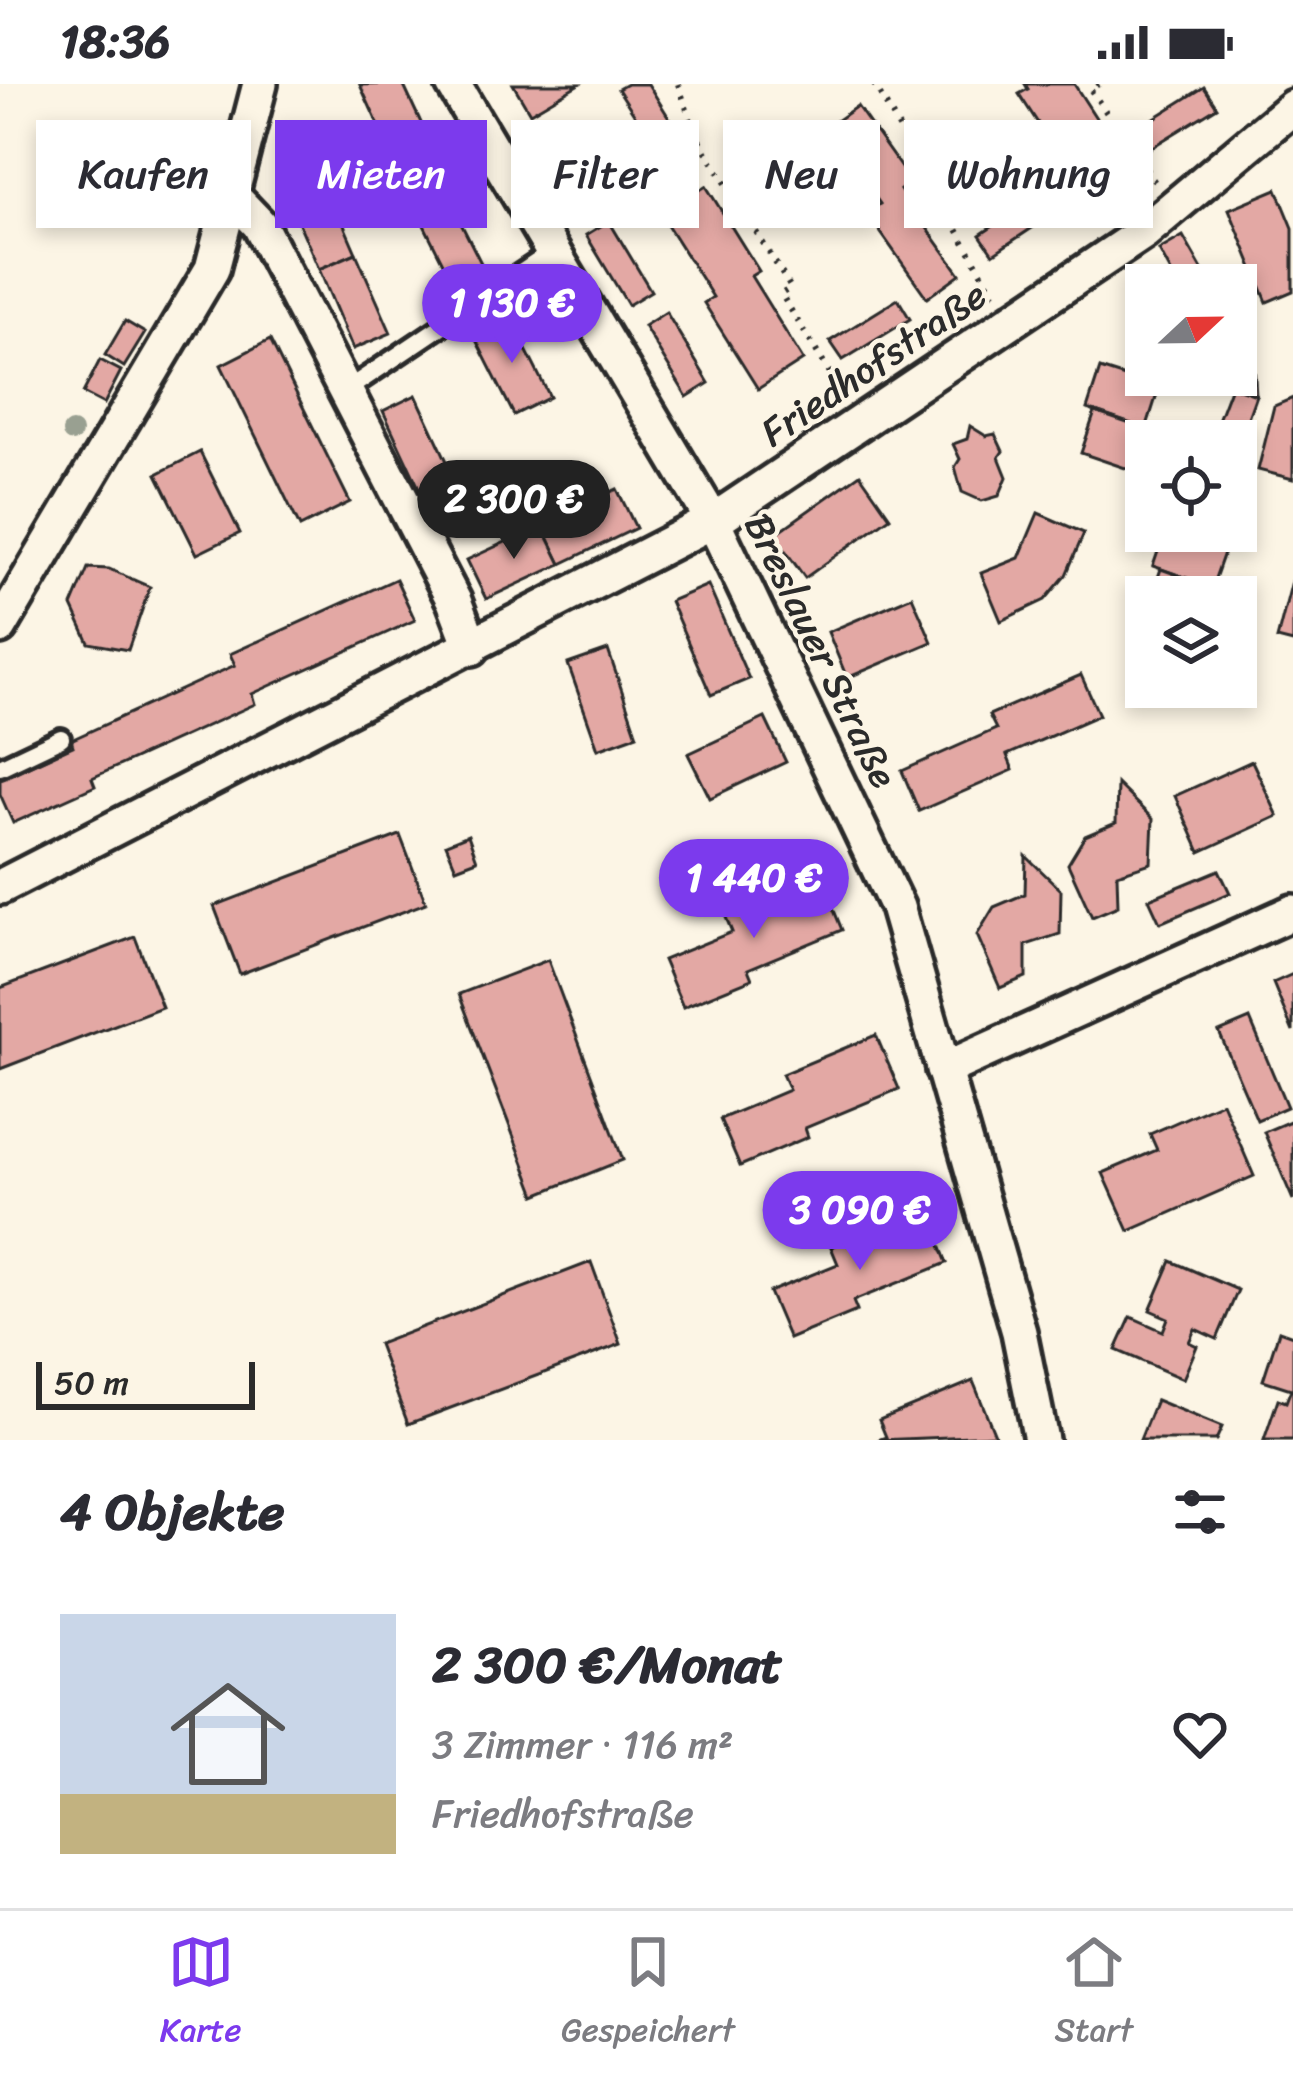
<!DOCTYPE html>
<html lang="de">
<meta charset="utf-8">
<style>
body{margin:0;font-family:Sriracha,sans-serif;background:#f2f2f3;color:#2b2b33;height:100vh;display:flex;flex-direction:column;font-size:45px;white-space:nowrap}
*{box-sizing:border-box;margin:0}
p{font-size:39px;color:#7c7c81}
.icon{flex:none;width:66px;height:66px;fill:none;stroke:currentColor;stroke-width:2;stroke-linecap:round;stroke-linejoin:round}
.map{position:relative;height:1356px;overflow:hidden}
.details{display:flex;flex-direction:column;background:#fff;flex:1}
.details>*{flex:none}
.guide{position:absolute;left:36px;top:36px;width:1221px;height:108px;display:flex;gap:24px}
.needle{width:78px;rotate:68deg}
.fabs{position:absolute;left:1125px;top:180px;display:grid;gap:24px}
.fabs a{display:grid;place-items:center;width:132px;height:132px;border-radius:0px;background:#fff;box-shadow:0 6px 18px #0003;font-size:60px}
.scale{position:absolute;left:36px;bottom:30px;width:219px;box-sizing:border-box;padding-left:12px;border:6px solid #2b2b2b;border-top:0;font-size:33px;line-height:42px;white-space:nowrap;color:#2b2b2b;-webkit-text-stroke:9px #fcf5e5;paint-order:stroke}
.price{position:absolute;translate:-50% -102px;padding:0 27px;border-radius:42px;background:#7c3aed;color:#fff;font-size:39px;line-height:78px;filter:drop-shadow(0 3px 6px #0008)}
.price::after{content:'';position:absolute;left:50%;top:72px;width:36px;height:27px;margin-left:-18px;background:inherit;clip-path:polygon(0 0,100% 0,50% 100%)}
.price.on{background:#222;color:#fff}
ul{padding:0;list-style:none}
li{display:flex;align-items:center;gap:36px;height:300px;padding:0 60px}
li+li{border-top:3px solid #e1e1e2}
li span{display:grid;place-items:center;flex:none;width:336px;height:240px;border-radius:0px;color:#555}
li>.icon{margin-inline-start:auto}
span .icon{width:144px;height:144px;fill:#fffc;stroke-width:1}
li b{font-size:51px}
h2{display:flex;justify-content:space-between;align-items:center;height:144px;padding:0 60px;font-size:51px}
.chip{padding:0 42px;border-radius:0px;background:#fff;box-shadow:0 6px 18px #0003;font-size:42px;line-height:108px}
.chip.on{background:#7c3aed;color:#fff}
.status{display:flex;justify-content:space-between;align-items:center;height:84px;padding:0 60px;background:#fff;direction:ltr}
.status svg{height:33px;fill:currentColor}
.dock{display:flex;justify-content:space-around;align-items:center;height:168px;border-top:3px solid #e1e1e2;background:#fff;font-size:33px;color:#7c7c81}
.dock a{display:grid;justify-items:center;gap:6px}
.dock .on{color:#7c3aed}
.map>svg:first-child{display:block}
</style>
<div class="status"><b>18:36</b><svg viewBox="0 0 49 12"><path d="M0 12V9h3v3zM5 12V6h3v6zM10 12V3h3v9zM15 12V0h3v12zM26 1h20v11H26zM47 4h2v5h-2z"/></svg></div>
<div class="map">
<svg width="1293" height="1356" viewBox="0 0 1293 1356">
<rect width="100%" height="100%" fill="#fcf5e5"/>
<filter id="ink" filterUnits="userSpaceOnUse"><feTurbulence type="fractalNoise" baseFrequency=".00833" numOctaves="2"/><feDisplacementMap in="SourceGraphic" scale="24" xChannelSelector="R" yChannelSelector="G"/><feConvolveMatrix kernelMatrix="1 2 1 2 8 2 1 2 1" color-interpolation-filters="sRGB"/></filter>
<g filter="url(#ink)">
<g fill="#e3a8a4" stroke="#2b2b2b" stroke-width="3">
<path d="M403,0L436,71L400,88L360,1Z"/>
<path d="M513,0H579L530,29Z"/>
<path d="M627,0H648L691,69L669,84L618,5Z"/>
<path d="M1025,0H1074L1116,65L1073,93L1019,10L1028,5Z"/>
<path d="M1204,3L1217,23L1149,65L1137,45Z"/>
<path d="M857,22L911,98L900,106L960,190L927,214L867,129L880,120L826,44Z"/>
<path d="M572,37L615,104L572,132L529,64Z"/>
<path d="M321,88L356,169L319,185L284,105Z"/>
<path d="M438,94L483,183L453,199L408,109Z"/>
<path d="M706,102L759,187L751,192L803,276L758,305L704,219L713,213L661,131Z"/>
<path d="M1277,105L1293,144V207L1267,218L1229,125Z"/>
<path d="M1046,107L1059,126L993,170L980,151Z"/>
<path d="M609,137L651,207L628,221L586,151Z"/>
<path d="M1183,152L1211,201H1178L1159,166Z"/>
<path d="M356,169L391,249L353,265L319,185Z"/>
<path d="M898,215L910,235L843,276L830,257Z"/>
<path d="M666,228L709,299L687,313L644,242Z"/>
<path d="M510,234L550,313L514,331L474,252Z"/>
<path d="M125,237L145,249L124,283L105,271Z"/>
<path d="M1236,247L1254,279L1236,289Z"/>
<path d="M270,256L350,418L300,443L221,281Z"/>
<path d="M100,276L121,287L104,320L83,309Z"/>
<path d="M1254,279L1256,311L1231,302L1229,293Z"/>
<path d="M1100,285L1159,304L1146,345L1087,325Z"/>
<path d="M1231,302L1256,311L1236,367V357H1210Z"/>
<path d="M416,311L460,405L427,421L383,327Z"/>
<path d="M1293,314V395L1258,386L1274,322Z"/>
<path d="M1095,328L1154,348L1146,357L1140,389L1081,369Z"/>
<path d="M970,342L986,352L995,350L1003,367L999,373L1007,393L999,412L982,417L962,408L955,383L960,375L953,360L967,355Z"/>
<path d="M200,368L240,449L197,470L157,390Z"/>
<path d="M860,390L890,433L805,494L774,451Z"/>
<path d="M617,405L636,444L561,480L542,441Z"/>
<path d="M1038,429L1084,449L1066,491L1045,516L1001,537L981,489L1019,474Z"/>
<path d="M542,441L561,480L486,515L467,476Z"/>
<path d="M1165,447L1226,463L1212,503L1153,482Z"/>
<path d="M1181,447H1212L1209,457Z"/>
<path d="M88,484L109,485L150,503L128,566L89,559L72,522Z"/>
<path d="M1161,485L1220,506L1217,513H1151Z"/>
<path d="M1293,493V559L1277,555Z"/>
<path d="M396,495L415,536L252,610L255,620L92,694L95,702L13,739L0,710V695L73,662L71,656L235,581L230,570Z"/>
<path d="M708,501L749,595L711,611L670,517Z"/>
<path d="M912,512L932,558L847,594L828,548Z"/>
<path d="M608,566L637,651L598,665L568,580Z"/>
<path d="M1081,591L1099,631L1007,671L1013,686L919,727L902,687L996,645L989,631Z"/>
<path d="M765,634L786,678L710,714L688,670Z"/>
<path d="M1252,677L1278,732L1200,768L1175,712Z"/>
<path d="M1117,700L1153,735L1151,779L1117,790L1118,822L1092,833L1068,780L1085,752L1116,739Z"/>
<path d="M400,751L426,819L240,890L214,822Z"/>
<path d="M468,751L477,776L456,784L446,760Z"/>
<path d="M1026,772L1061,806L1060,850L1026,861V893L1000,904L977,851L994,823L1025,810Z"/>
<path d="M1219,786L1230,809L1160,839L1149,815Z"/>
<path d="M820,792L842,846L748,885L752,895L683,923L663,876L732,848L725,831Z"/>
<path d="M135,853L162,923L0,985V904Z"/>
<path d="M548,876L623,1076L536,1111L459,910Z"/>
<path d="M1293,890V948L1273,899Z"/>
<path d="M1250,935L1287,1023L1257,1036L1219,948Z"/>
<path d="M876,951L899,1005L805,1044L808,1053L740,1082L720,1035L789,1006L782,990Z"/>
<path d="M1222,1018L1254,1092L1129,1147L1103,1089L1157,1066L1150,1050Z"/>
<path d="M1290,1037L1293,1044V1116L1264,1048Z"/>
<path d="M925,1124L947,1179L853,1217L857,1227L789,1255L769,1208L838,1180L831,1163Z"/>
<path d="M1171,1177L1238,1206L1217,1255L1195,1245L1189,1258L1197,1262L1183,1295L1116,1266L1131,1233L1163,1247L1168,1234L1150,1226Z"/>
<path d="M591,1178L621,1260L408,1340L378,1260Z"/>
<path d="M1279,1247L1293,1252V1356H1264L1278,1315L1286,1318L1291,1305L1263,1296Z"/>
<path d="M973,1297L995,1351L878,1356L886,1353L879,1336Z"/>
<path d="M1156,1316L1222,1343L1216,1356H1140Z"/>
</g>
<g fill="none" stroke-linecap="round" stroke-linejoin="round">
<g stroke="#2b2b2b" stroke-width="26">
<g id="service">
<path d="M345,307L549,170"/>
<path d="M0,683L61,654"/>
</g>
</g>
<g stroke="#2b2b2b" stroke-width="42">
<g id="minor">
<path d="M453,0L713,437L897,823L1019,1248L1041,1356"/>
<path d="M232,112L259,140L454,517L472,564"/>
<path d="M0,543L212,185L260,0"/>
<path d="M0,803L713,437L1144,148L1293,23"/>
<path d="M943,986L1293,828"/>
</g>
</g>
<g stroke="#2b2b2b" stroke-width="6" stroke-dasharray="3 9" stroke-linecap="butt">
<path d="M678,0L696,51L791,204L781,210L846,315"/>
<path d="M874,0L994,210"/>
<path d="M1099,0L1090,5L1157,101"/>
</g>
<use href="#service" stroke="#fcf5e5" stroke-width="16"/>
<use href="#minor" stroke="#fcf5e5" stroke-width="33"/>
</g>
<circle fill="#99a091" cx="72" cy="348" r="10"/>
</g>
<g text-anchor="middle" stroke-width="9" stroke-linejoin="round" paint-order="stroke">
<g font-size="39" fill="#2b2b2b" stroke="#fcf5e5">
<text transform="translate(873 279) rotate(-34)" y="14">Friedhofstraße</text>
<text transform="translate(822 566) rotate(64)" y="14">Breslauer Straße</text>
</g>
</g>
</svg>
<div class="fabs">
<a><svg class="needle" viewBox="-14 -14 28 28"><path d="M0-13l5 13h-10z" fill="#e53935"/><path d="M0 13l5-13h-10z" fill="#7c7c81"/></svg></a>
<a><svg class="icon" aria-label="locate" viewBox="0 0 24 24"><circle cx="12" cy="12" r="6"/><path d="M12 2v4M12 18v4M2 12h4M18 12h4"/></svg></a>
<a><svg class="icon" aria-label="layers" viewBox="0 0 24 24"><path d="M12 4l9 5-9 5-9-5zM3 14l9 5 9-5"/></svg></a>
</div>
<div class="scale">50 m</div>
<b class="price" style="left:512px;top:282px">1 130 €</b>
<b class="price on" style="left:514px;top:478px">2 300 €</b>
<b class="price" style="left:754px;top:857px">1 440 €</b>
<b class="price" style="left:860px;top:1189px">3 090 €</b>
<div class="guide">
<a class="chip">Kaufen</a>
<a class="chip on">Mieten</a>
<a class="chip">Filter</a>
<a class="chip">Neu</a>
<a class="chip">Wohnung</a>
</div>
</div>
<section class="details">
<h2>4 Objekte<svg class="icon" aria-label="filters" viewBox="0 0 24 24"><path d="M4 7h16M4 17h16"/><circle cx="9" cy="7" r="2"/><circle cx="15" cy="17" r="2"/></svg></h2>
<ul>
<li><span style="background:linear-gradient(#c9d6e8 75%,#c2b280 0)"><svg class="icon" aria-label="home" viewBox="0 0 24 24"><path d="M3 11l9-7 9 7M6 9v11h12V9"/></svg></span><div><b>2 300 €/Monat</b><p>3 Zimmer · 116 m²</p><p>Friedhofstraße</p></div><svg class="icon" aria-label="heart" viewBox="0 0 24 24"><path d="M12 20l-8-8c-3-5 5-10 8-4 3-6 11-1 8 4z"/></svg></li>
</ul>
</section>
<nav class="dock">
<a class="on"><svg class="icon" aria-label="map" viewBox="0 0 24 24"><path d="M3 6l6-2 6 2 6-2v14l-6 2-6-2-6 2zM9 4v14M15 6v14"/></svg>Karte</a>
<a><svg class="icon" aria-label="saved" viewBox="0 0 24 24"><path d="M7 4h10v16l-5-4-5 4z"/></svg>Gespeichert</a>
<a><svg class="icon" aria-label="home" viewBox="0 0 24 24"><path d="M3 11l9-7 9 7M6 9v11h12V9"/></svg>Start</a>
</nav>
